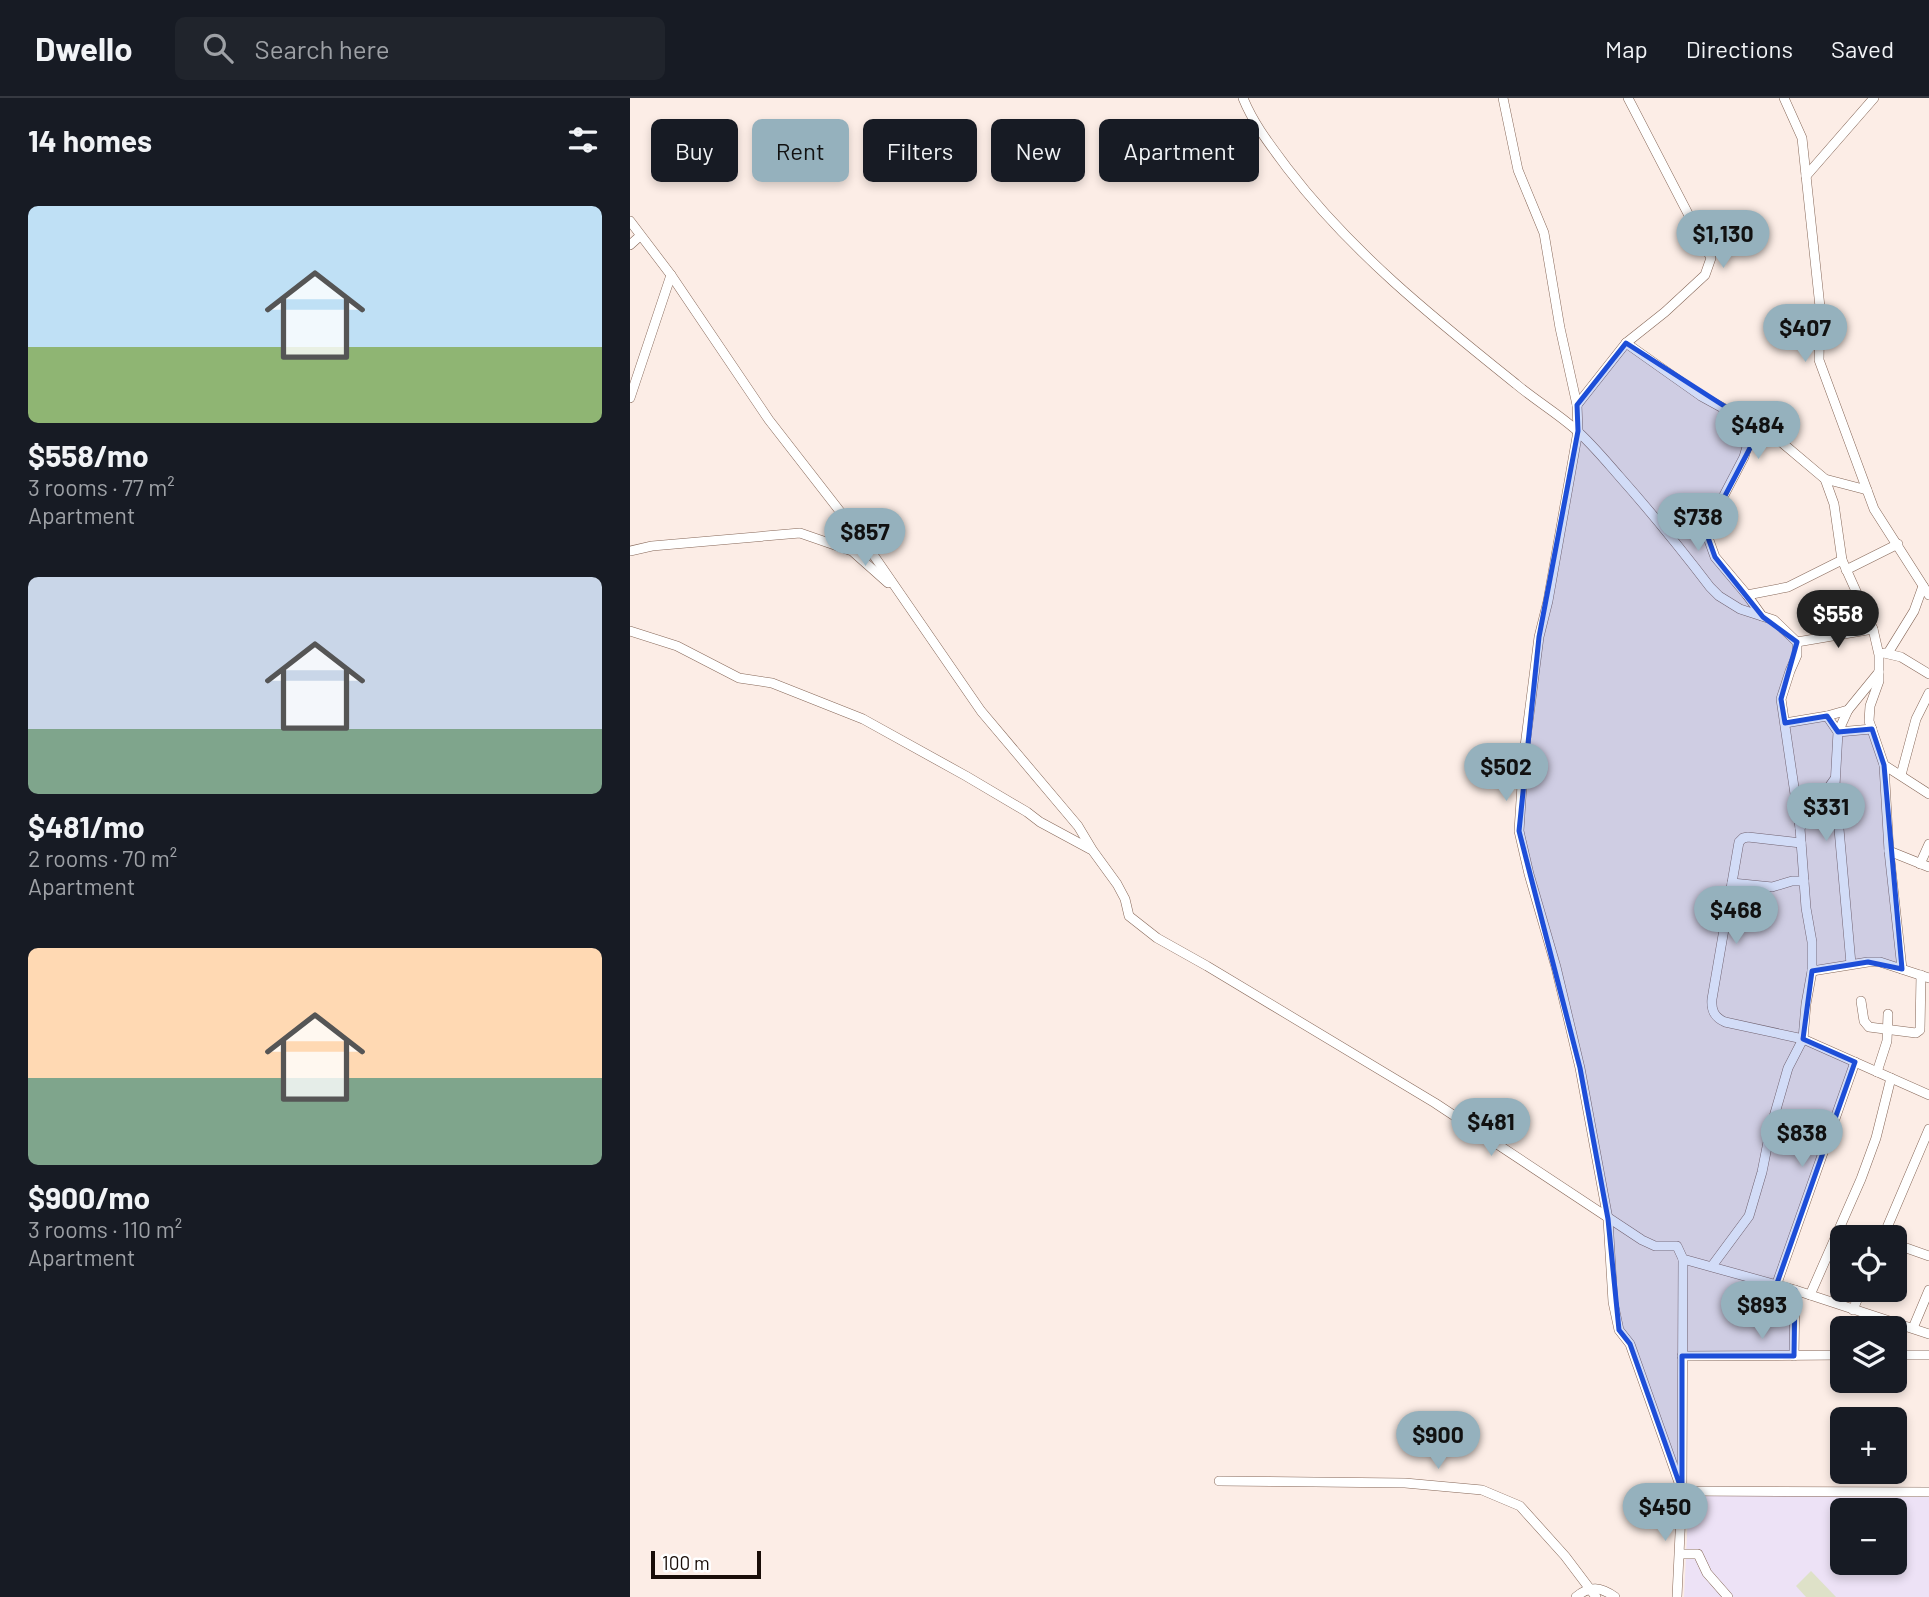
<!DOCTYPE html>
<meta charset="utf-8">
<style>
body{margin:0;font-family:Barlow,sans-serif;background:#20242c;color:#f1f3f6;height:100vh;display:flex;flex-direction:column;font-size:26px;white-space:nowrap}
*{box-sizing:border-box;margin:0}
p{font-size:23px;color:#9ea1a6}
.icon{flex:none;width:38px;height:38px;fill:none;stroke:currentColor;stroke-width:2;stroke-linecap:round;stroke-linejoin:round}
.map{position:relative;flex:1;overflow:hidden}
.panel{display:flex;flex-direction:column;background:#171b24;width:630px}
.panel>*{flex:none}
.banner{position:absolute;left:21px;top:21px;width:665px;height:63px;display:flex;gap:14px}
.tools{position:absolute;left:1200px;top:1127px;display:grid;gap:14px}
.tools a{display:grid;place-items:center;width:77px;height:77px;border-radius:10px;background:#171b24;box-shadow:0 4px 10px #0003;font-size:35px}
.scale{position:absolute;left:21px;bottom:18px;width:110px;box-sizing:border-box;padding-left:7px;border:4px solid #190d08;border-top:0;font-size:19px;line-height:24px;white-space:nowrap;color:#190d08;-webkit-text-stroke:5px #fff;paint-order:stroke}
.price{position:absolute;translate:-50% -60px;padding:0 16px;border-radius:24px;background:#95b1bd;color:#111;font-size:23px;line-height:46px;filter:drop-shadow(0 2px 4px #0008)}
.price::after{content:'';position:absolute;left:50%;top:42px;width:21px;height:16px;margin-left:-10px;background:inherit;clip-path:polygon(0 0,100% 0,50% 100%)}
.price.current{background:#222;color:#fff}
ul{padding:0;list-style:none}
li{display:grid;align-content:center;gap:14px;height:371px;padding:0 28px}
li span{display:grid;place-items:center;height:217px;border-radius:10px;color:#555}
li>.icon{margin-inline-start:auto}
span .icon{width:126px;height:126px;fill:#fffc;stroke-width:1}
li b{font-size:30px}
h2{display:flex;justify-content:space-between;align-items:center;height:84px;padding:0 28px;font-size:30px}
.tag{padding:0 24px;border-radius:10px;background:#171b24;box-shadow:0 4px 10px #0003;font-size:24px;line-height:63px}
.tag.current{background:#95b1bd;color:#111}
header{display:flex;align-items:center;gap:42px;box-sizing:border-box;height:98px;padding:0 35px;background:#171b24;border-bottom:2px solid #363941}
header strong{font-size:33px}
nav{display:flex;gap:38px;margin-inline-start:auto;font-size:24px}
.search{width:490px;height:63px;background:#20242c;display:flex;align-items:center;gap:18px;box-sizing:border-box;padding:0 24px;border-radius:10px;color:#9ea1a6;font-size:26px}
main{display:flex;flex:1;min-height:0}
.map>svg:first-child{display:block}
</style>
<header>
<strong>Dwello</strong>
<div class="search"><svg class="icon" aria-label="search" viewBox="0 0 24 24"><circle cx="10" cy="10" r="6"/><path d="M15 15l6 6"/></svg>Search here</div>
<nav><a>Map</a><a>Directions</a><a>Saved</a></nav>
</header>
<main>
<section class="panel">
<h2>14 homes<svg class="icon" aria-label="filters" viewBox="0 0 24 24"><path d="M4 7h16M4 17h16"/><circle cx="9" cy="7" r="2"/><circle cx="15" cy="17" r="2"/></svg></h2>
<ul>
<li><span style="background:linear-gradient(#bfe0f5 65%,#8fb573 0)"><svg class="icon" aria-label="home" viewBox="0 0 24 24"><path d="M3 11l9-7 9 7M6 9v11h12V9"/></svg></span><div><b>$558/mo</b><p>3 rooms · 77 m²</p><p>Apartment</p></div></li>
<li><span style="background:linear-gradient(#c9d6e8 70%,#7fa58c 0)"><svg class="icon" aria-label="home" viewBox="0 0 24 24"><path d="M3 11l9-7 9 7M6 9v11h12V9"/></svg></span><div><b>$481/mo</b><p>2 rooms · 70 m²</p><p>Apartment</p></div></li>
<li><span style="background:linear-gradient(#ffd9b3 60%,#7fa58c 0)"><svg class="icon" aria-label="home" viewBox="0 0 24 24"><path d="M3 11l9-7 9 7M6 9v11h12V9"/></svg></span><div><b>$900/mo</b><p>3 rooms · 110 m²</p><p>Apartment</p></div></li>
</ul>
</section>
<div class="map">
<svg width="1299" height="1499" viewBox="0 0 1299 1499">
<rect width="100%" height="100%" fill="#fcede6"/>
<path fill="#ede2f6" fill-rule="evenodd" d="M1059,1396L1299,1399V1499H1054ZM1213,1412H1265V1465H1213Z"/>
<path fill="#dee1c8" d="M1181,1473L1206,1499H1176L1166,1488Z"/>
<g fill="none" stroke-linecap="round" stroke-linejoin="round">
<g stroke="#866758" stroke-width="10">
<g id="minor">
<path d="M613,0C624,27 641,48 658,71C722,155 805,221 886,286C905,302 927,315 945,331C961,345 975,362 989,378C1021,414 1051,451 1080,489L1089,498L1110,511L1144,522L1167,544V557L1160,573L1151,601L1170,730"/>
<path d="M873,0L888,72L914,135L930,230L947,307L948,333L918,503L909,539L894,656L889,733L899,776L926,869L950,970L978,1121L983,1204L989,1232L1000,1246L1052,1393"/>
<path d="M1154,0L1172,40L1190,209L1189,262L1244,411L1299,497"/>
<path d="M1176,78L1244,0"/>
<path d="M0,123L41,177L139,322L240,452L351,613L448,728L463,753L487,786L495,801L499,818L527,840L577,868L805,1005L1012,1142L1025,1148H1047L1053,1161L1165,1192L1299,1236"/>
<path d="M0,147L10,138"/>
<path d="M996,245L1071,298L1144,338L1195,381L1237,392"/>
<path d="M0,300L41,177"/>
<path d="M947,307L996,245L1035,214L1075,177L1081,160L998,0"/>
<path d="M1130,331L1119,342L1114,359L1091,403L1083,423L1076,434L1085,459L1117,497L1132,518"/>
<path d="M1195,381L1204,406L1212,462L1243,531L1249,557V583L1240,608L1239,623L1254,667L1259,753L1272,871"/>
<path d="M0,453L22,448L170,435L222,453L258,485"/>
<path d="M1216,472L1268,446"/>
<path d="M1117,497L1158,489L1212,462"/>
<path d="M0,533L47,548L109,580L142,585L233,621L336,678L397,714L410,724L460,751"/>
<path d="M1167,544L1243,531"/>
<path d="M1254,555L1271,559L1299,576"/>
<path d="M1258,555L1284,513L1293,488"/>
<path d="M1218,612L1208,634L1242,631"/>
<path d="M1197,618L1208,634L1204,706L1209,731L1221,866"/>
<path d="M1155,625L1197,618L1218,612L1249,574"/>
<path d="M1254,667L1299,696"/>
<path d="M1271,677L1286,621L1299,595"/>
<path d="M1171,745L1118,739L1113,740L1109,744L1082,901C1081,912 1084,919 1095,924L1173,941L1299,997"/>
<path d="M1259,753L1299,769"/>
<path d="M1290,766L1299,746"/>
<path d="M1102,785L1142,789L1162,783H1174"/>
<path d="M1182,873L1238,864H1250L1299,880"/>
<path d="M1231,903L1234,923L1239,929L1286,935L1290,932L1291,877"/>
<path d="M1247,974L1257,943L1258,916"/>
<path d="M1253,1139L1299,1031"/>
<path d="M1265,1146L1299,1158"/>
<path d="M1082,1168L1119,1118L1132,1074L1141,1029L1158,970L1173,941L1176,906L1182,873V844L1176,810L1170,730L1204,682"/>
<path d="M1146,1188L1225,964"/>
<path d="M1180,1197L1231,1081L1246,1040L1261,980"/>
<path d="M1223,1212L1231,1192"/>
<path d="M1283,1230L1299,1192"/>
<path d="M1265,1257H1299"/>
<path d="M1052,1258L1213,1257"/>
<path d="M1164,1258L1165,1192"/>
<path d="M589,1383L775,1385L852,1392L890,1408L935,1458L966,1499"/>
<path d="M1052,1393L1299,1394"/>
<path d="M1050,1456H1068L1077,1475L1098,1499"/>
<path d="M946,1499C960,1487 971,1489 985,1499"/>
<path d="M1047,1499L1052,1393L1053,1161"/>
</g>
</g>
<use href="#minor" stroke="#fff" stroke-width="9"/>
</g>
<path fill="#1d4ed8" fill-opacity="0.2" stroke="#1d4ed8" stroke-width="5" stroke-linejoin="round" d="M996,245L1130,331L1076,434L1085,459L1133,519L1167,544L1151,601L1155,625L1197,618L1208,634L1242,631L1254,667L1272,871L1238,864L1182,873L1173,941L1225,964L1146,1188L1165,1192L1164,1258H1052V1393L1000,1246L989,1232L978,1121L950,970L889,733L909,539L948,333L947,307Z"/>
</svg>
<div class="tools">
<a><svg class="icon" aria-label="locate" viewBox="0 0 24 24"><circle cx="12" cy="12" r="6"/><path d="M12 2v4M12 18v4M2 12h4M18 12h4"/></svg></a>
<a><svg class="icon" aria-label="layers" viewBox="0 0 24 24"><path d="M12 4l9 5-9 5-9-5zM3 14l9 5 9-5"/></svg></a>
<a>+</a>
<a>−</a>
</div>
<div class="scale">100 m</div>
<b class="price" style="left:1093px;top:172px">$1,130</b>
<b class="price" style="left:1175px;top:266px">$407</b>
<b class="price" style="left:1128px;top:363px">$484</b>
<b class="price" style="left:1068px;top:455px">$738</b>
<b class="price" style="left:235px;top:470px">$857</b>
<b class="price current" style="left:1208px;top:552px">$558</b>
<b class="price" style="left:876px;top:705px">$502</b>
<b class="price" style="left:1196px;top:745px">$331</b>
<b class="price" style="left:1106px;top:848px">$468</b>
<b class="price" style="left:861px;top:1060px">$481</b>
<b class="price" style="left:1172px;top:1071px">$838</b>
<b class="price" style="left:1132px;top:1243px">$893</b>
<b class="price" style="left:808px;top:1373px">$900</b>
<b class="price" style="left:1035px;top:1445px">$450</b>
<div class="banner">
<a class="tag">Buy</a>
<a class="tag current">Rent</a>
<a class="tag">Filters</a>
<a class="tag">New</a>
<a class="tag">Apartment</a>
</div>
</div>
</main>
